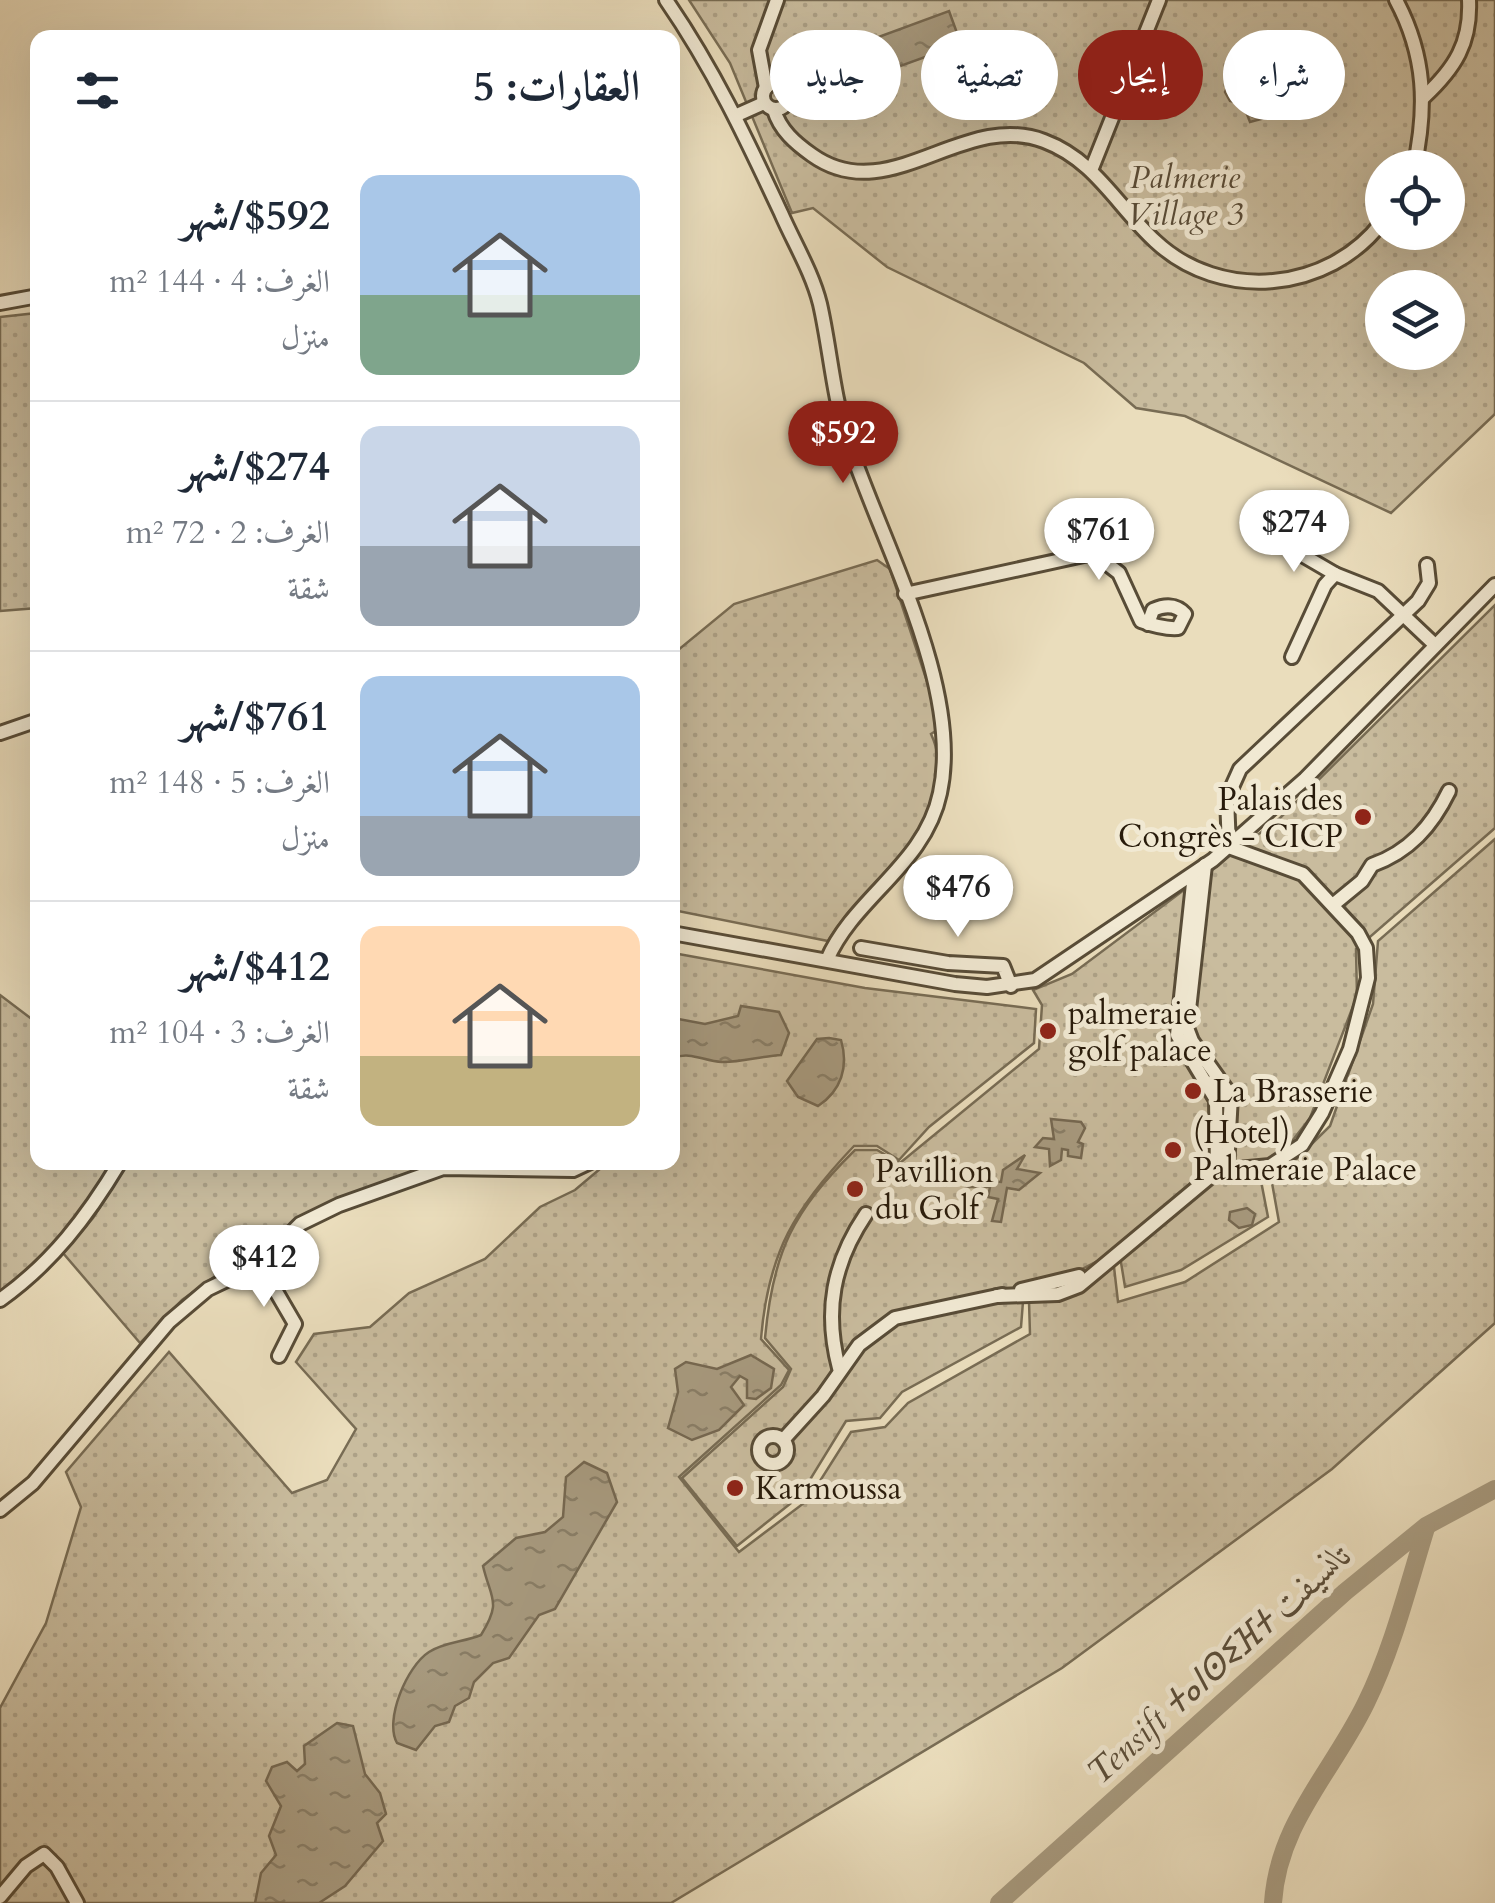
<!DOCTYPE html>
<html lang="ar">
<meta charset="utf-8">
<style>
body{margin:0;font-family:Cardo,Amiri,"Noto Sans Tifinagh",serif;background:#f2f2f3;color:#1f2937;direction:rtl;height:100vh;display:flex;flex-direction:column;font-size:38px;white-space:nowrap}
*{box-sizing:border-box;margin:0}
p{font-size:32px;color:#747a83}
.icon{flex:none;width:55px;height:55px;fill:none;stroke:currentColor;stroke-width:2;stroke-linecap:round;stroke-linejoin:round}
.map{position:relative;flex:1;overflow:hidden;direction:ltr}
.details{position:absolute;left:30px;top:30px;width:650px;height:1140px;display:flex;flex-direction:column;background:#fff;border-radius:20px;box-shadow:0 10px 40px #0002;direction:rtl}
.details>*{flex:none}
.guide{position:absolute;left:710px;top:30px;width:635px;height:90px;direction:rtl;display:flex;gap:20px}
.controls{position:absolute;left:1365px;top:150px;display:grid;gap:20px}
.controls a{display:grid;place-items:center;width:100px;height:100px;border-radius:50%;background:#fff;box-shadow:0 10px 40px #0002;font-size:50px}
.price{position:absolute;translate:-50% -85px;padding:0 22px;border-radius:35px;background:#fff;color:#222;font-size:32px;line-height:65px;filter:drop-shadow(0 2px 5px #0008)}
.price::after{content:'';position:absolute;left:50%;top:60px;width:30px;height:22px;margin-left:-15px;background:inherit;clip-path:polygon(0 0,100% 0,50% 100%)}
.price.current{background:#8f2418;color:#fff}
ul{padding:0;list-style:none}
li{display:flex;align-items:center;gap:30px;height:250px;padding:0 40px}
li+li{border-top:2px solid #e0e1e3}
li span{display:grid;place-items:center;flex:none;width:280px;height:200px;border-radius:20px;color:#555}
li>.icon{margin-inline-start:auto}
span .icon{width:120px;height:120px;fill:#fffc;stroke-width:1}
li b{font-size:42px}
h2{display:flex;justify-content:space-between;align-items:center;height:120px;padding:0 40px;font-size:42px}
.tag{padding:0 35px;border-radius:45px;background:#fff;box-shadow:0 10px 40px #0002;font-size:35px;line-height:90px}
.tag.current{background:#8f2418;color:#fff}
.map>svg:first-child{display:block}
</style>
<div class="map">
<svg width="1495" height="1903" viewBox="0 0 1495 1903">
<defs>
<pattern id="grass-dots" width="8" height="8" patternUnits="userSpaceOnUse" patternTransform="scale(2.5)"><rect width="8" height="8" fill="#c9bc9e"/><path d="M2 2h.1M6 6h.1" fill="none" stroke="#ada187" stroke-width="1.8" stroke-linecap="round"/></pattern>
<pattern id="water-ripples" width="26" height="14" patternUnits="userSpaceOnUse" patternTransform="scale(2.5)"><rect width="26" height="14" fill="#a89b80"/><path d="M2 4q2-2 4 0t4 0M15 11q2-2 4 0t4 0" fill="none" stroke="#897e67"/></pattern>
</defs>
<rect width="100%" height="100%" fill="#eaddbc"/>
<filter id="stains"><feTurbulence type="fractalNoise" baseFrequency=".002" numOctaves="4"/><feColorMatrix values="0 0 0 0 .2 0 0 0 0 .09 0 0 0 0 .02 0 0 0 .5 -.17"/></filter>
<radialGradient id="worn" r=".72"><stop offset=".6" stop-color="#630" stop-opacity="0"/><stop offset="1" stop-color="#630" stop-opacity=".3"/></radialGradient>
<g fill="url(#grass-dots)" stroke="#786c54" stroke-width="2.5" fill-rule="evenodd">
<path d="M689,0H1495V414L1391,513L1185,416L1136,408L1084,363L887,267L813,208L792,213L730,63ZM1382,168H1448V232H1382ZM1382,288H1448V352H1382Z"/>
<path d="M37,313V608L0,611V317Z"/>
<path d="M877,560L890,569L942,727L931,734C939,751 938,761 936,779C929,853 862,883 828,941L673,910L672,655L734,604Z"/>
<path d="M1495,605V828L1356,949L1357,996L1310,1118L1261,1181L1268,1217L1181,1270L1125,1287L1119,1250L1061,1280L1024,1289L1021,1327L902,1392L880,1418L846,1421L800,1496L737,1546L682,1478L783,1387L791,1369L765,1338C773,1251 793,1211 855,1150H877L900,1163L1039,1049L1042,1005L1033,990L1072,974L1280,818Z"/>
<path d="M1495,839V1323L1332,1469L1062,1668L671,1903H0V1708L46,1623L81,1507L66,1472L169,1352L292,1493L327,1480L356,1429L296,1362L314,1334L370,1327L409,1293L485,1259L540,1207L575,1190L607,1163L672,1162L673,953L865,988L1036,1009L1034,1043L929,1127L899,1160L877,1146H854C795,1208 768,1252 761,1339L789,1370L781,1385L679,1477L739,1552L808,1500L851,1432L885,1427L908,1403L1030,1334L1029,1301L1067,1297L1114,1267L1118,1302L1185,1282L1279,1222L1272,1183L1330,1126L1373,1004L1378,941Z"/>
<path d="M0,995L37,1023L38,1162L114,1163C82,1213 50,1260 0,1293Z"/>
<path d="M128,1163H432L303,1217L259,1258L218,1274L182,1300L140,1343L63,1253L93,1218Z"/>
</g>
<g fill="url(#water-ripples)" stroke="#756851" stroke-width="2.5">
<path d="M949,11L961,44L884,72L873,39Z"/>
<path d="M1251,62L1276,80L1278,108L1269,117L1250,122L1243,104L1230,101L1225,92L1238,64Z"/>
<path d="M741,1006L779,1012L789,1033L781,1055C763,1056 736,1063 722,1062C703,1061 691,1051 673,1058V1018L705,1024L738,1016Z"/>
<path d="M829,1038L841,1040C849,1067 841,1091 818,1106L798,1097L787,1081L817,1039Z"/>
<path d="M1051,1119L1081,1122L1085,1128L1078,1142L1083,1144L1081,1158L1068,1156V1150L1062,1149L1061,1160L1050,1166L1049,1149L1035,1147L1043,1138L1054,1139Z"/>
<path d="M1025,1155L1017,1169L1040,1173L1019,1190L1007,1188L1001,1222L992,1221L998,1199L988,1197L990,1187H966L967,1179L1001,1182L1003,1170Z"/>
<path d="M1247,1208L1255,1214L1252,1225L1239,1228L1229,1220L1230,1212Z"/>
<path d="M751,1355L774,1369L771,1388L756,1399L747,1398V1380L740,1376L731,1387L744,1405L719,1430L692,1440L668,1428L678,1392L675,1369L686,1362L717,1369Z"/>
<path d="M584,1462L607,1473L617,1502L555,1609L539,1615L509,1658L493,1663L474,1682L469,1698L455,1706L449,1722L435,1726L416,1750L397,1743C384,1720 407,1666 429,1652C444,1642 464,1642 481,1635C502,1601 491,1600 483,1566L516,1538L545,1532L563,1517L566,1477Z"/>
<path d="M337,1723L353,1726L365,1774L380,1793L386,1814L377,1823L383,1841L345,1886L319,1903H255L261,1873L276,1855L269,1836L281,1806L266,1781L272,1767L287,1762L297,1771L305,1764L304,1746Z"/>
</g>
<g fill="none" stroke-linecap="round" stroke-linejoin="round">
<g stroke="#a89b80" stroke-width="18">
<path d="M999,1903L1345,1592L1426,1526L1495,1489"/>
<path d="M1273,1903C1278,1823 1332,1773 1366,1703C1393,1648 1408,1586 1426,1528"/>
</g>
<g stroke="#584c37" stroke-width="18">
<g id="minor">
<path d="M666,0C713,68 746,138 781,213C794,243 812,272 820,304C830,348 833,395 847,438C880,539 963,687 940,793C925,865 854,897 827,960"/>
<path d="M1396,0C1426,56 1427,108 1414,168"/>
<circle cx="776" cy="96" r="13"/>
<path d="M766,88L759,50L777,0"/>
<path d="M1424,97C1455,68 1471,43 1469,0"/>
<path d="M774,110C780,130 795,143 812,155C889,210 963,110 1044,141C1095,160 1117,206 1155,241C1221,303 1329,292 1382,222"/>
<path d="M737,115L764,103"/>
<path d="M1092,168L1159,0"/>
<path d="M0,303L38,296"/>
<path d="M1275,539L1335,574"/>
<path d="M905,594L1093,553L1119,573L1141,621C1152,625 1165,629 1178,628L1185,614C1176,604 1164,605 1153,610L1148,624"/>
<path d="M1292,657L1325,585L1335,574L1378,591L1435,645"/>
<path d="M0,733L38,720"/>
<path d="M1205,865L1187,1028L1192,1041L1231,1096L1227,1168"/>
<path d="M1194,874L1177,1035L1216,1100L1217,1171"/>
<path d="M1334,904L1362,881L1372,865C1409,852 1432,826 1449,791"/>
<path d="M672,933L955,984L987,987L1035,980L1213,860L1305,779L1495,585"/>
<path d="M861,948L948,963L1003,966L1011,986"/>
<path d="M260,1264L295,1324L279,1356"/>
<path d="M1021,1290L1079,1276"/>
<path d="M997,1296L1058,1294L1079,1286L1217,1171L1270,1166L1302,1145L1322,1113L1350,1049L1368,978L1366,948L1358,933L1303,874L1229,847L1227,798L1240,769L1418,601L1429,583L1427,565"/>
<path d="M0,1300C52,1263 87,1217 120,1162"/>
<path d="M839,1368C824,1311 833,1263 866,1214"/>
<circle cx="773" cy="1450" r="14"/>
<path d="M783,1440L823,1396L859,1345L895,1318L1002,1295"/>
<path d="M0,1510L33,1483L169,1322L208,1289L260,1264L300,1224L339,1205L443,1168L573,1170L590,1162"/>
<path d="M0,1897L26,1866L44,1854L57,1867L77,1903"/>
</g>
</g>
<use href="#minor" stroke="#f1e9d3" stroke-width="12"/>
</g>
<g fill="#8f2418" stroke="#f1e9d3" stroke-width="4">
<circle cx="1363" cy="817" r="10"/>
<circle cx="1048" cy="1031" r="10"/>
<circle cx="1193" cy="1091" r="10"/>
<circle cx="1173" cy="1150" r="10"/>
<circle cx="855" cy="1189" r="10"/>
<circle cx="735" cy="1488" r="10"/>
</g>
<g text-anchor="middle" stroke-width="10" stroke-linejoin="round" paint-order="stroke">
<g font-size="32" font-style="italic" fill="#584b37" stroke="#f1e9d3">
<text x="1185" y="188">Palmerie<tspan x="1185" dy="37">Village 3</tspan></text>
</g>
<g font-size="32" fill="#281b0b" stroke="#f1e9d3" text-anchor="start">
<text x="1343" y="810" text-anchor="end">Palais des<tspan x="1343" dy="37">Congrès - CICP</tspan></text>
<text x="1068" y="1024">palmeraie<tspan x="1068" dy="37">golf palace</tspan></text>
<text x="1213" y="1102">La Brasserie</text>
<text x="1193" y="1143">(Hotel)<tspan x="1193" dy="37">Palmeraie Palace</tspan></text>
<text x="875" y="1182">Pavillion<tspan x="875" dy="37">du Golf</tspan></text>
<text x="755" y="1499">Karmoussa</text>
</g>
<g font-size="35" font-style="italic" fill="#5b4e3a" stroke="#f1e9d3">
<text transform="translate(1219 1663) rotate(-42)" y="12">Tensift ⵜⴰⵏⵙⵉⴼⵜ تانسيفت</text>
</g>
</g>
<rect width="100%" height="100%" filter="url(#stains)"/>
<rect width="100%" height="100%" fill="url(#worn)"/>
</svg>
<div class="controls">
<a><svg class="icon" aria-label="locate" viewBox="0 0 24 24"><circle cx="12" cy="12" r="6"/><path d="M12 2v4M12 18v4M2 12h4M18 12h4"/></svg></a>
<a><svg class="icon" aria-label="layers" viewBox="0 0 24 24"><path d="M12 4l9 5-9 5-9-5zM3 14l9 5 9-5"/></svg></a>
</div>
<b class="price current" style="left:843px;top:486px">$592</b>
<b class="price" style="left:1294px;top:575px">$274</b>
<b class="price" style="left:1099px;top:583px">$761</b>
<b class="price" style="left:958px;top:940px">$476</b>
<b class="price" style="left:264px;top:1310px">$412</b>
<div class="guide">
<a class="tag">شراء</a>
<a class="tag current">إيجار</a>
<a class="tag">تصفية</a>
<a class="tag">جديد</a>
</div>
<section class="details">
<h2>العقارات: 5<svg class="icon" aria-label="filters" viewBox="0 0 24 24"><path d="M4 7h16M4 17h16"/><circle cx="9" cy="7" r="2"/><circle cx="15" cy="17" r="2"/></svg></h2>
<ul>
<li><span style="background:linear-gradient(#a9c7e8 60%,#7fa58c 0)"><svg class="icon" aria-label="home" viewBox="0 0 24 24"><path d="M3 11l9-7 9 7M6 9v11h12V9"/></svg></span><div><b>$592/شهر</b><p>الغرف: 4 · 144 m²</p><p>منزل</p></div></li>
<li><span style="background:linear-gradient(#c9d6e8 60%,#9aa5b1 0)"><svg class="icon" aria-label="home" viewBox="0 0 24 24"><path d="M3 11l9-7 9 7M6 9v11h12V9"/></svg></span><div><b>$274/شهر</b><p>الغرف: 2 · 72 m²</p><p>شقة</p></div></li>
<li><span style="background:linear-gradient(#a9c7e8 70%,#9aa5b1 0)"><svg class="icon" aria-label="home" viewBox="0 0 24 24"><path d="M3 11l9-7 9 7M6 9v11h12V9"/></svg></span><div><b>$761/شهر</b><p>الغرف: 5 · 148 m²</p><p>منزل</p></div></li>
<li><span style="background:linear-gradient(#ffd9b3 65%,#c2b280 0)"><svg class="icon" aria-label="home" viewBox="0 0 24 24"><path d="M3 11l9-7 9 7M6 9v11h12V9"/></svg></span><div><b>$412/شهر</b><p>الغرف: 3 · 104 m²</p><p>شقة</p></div></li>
</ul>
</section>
</div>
